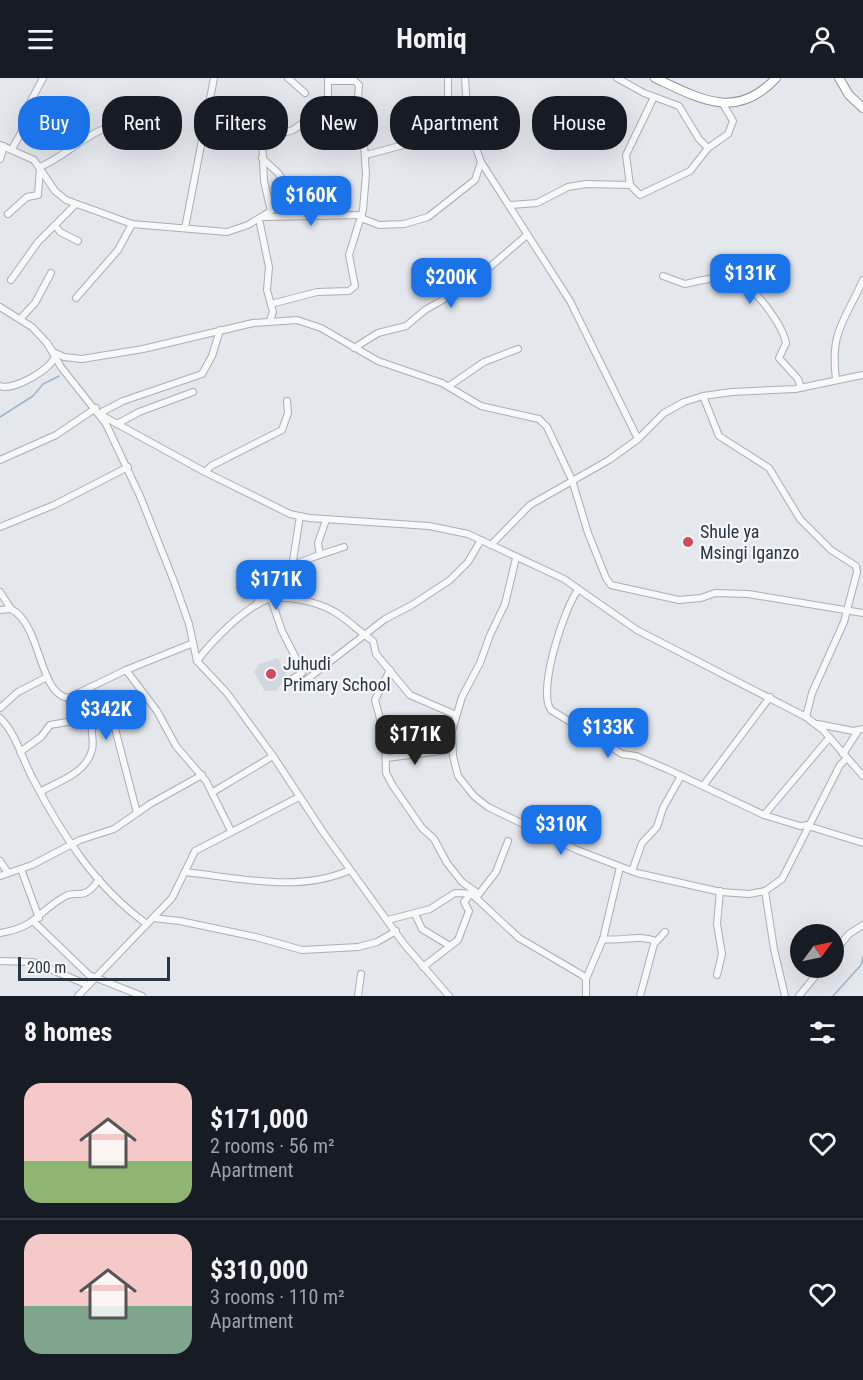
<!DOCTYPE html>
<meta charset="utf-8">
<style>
body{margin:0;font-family:"Roboto Condensed",sans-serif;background:#20242c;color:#f1f3f6;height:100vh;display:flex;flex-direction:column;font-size:22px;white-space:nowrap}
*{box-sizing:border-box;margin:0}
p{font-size:20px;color:#9ea1a6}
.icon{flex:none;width:33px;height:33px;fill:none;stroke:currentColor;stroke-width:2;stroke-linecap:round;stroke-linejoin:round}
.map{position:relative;height:918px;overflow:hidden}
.details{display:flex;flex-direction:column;background:#171b24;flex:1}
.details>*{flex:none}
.guide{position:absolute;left:18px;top:18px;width:828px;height:54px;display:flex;gap:12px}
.needle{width:39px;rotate:57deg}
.buttons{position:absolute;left:790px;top:846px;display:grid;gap:12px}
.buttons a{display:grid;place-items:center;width:54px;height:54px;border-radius:50%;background:#171b24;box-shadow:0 6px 24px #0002;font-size:30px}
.scale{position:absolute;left:18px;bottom:15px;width:152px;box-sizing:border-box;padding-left:6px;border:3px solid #2b3445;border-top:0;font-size:16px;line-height:21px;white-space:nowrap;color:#2b3445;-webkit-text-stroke:4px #f4f6f9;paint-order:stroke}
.price{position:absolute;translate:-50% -51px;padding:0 14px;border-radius:12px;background:#1a73e8;color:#fff;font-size:20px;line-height:39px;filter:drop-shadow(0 2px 3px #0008)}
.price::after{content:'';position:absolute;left:50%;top:36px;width:18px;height:14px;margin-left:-9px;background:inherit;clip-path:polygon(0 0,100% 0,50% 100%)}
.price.selected{background:#222;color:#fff}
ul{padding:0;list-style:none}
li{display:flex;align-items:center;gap:18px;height:150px;padding:0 24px}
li+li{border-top:2px solid #363941}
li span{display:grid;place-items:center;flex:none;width:168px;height:120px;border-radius:18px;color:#555}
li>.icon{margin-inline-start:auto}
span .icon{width:72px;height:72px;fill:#fffc;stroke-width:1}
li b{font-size:26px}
h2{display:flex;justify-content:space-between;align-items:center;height:72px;padding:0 24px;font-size:26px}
.chip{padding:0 21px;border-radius:24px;background:#171b24;box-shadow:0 6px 24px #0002;font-size:21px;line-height:54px}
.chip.selected{background:#1a73e8;color:#fff}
header{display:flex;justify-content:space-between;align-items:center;height:78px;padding:0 24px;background:#171b24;font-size:27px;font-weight:700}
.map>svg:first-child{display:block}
</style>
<header><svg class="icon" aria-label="menu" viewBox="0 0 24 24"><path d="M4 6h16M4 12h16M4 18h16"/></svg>Homiq<svg class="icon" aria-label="person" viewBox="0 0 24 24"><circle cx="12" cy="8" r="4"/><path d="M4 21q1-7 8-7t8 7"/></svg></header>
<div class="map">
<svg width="863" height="918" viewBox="0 0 863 918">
<rect width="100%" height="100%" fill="#e4e7ec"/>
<path fill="#d2d6de" d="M278,580L287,598L276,613H265L254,594L259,586Z"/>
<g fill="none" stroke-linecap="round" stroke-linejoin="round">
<g stroke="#9fb4cc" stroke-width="1.5">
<path d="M0,339L33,318L43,306L59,298"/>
<path d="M833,918L861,887L863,879"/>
</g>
<g stroke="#a9aeb7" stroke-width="8">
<g id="minor">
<path d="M288,0L305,15"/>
<path d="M448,0V39L452,54"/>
<path d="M465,0L468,47L481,84L570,223L638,361"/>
<path d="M617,0L644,15L679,28L699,61L708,70"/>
<path d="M204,48L242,54L262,61L293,52L328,27V2"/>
<path d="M0,67L34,82L55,113L66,122L132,146L227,154L248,147L271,133L264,103L262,61"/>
<path d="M12,71L21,55L25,34L43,0"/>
<path d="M366,77L452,54L468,47"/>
<path d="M262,80L278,95L289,111"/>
<path d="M0,81L4,68"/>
<path d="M40,89C63,79 78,63 101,52"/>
<path d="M630,107L626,77L654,19"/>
<path d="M511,127L537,125L568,109L586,106L630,107L640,117L690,93L708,70L728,56L733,43L723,26"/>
<path d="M8,136L27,119L38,117L40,90"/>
<path d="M264,139L362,137"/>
<path d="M361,140L379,147L404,146L428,139L475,102L481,84"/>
<path d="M259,141L269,189L267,212L273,234L270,242"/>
<path d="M55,147L60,154L78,163"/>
<path d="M185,150L214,0"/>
<path d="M663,198L685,206C723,197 739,193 766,228C774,239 783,251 786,265L779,280L798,301L801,310"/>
<path d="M11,202L38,164L75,127"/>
<path d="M76,220L118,172L132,146"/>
<path d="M271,226L317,214L349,213L355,208L349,177L363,132L366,96L364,66L357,33L359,7L355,3H328"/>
<path d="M0,229L32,249L47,265L61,289L106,346L140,418L175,506L189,546L197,583L227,615L273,678L323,754L404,866L449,918"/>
<path d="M20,241L35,225L51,195"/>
<path d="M47,265L53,274L64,279L82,281L143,271L253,245L297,242L321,250L378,283L442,305L481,328L539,341L547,349L572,402L588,455L606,500L611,507L679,522L701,520L715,515L748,516L863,535"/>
<path d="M354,270L378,255L406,248L425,232L469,207L527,157"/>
<path d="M836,302C830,252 844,245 863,202"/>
<path d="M0,308C13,313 51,292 55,278"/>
<path d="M449,308L484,284L518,271"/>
<path d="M703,318L719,358L769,390L800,441L831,472L856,488L857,494L844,544L812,615L806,639"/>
<path d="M100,335L123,323L202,296L212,278L220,252"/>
<path d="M101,337L205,394L290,436L309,440L429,448L468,456L564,501L637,552L806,639L823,652L863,698"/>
<path d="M117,346L139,334L193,314"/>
<path d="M0,382L56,357L96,330"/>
<path d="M205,394L211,388L282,352L288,335L287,323"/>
<path d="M0,449L54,427L128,389"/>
<path d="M491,467L530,427L609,382L638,361L664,335L684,324L703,318L732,314L795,311L863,297"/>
<path d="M320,477L318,465L326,442"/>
<path d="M516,480L505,526L490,557L480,585L462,619L452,653L453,678L458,698L474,718L488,729L577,772L637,795L721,814L749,816L765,813L782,801L840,687L847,680"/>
<path d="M292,489L300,438"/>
<path d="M578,512C564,530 537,613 551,632L622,676L636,678L667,691L764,737L800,748L808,747"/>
<path d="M0,514L11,531"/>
<path d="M271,521L282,553L302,592V595L287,604"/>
<path d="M256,527C260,520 263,512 268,506C285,486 320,477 344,469"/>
<path d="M0,532L11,531C42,547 38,615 68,620L126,592L191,566"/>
<path d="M197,583C212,563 242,532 266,522C283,516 318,524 333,533C348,541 359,554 373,563L376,576L410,617L456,637"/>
<path d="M126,592L157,633L176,668L206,703L231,753"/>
<path d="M390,592L375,622L385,659L386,695L393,708L422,750L434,761L447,785L462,804L479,816"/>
<path d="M301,606L385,541L412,527L450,502L468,484L481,462"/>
<path d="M68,620L80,642"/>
<path d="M0,630L18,614L47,599"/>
<path d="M0,640C16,655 22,681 33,701C61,755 96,810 147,846"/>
<path d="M818,646L853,653L863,651"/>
<path d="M386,662L409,657L452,660"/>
<path d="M20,674L41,659L50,647L113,636"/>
<path d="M843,676L858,653"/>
<path d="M387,680L440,673"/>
<path d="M703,708L770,619"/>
<path d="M40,714C58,703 85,697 92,672C95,661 88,650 95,639"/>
<path d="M213,714L273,678"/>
<path d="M137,735L112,639L117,634L146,619"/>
<path d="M764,737L829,660"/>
<path d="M808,748L863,765"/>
<path d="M0,783L8,795"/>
<path d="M21,791L39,840"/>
<path d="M632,793L642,765L657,749L663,730L681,698"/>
<path d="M185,794C239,800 299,815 350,792"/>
<path d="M0,798L32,787L80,762L114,751L150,726L202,697"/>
<path d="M765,813L774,871L785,918"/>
<path d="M474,818L519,860L582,897L586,901V918"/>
<path d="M415,836L422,851L450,868"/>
<path d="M153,840L180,843L256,859L302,872L358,869L377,864L396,853"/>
<path d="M388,842L430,831L455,815L479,816L496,794L508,763"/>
<path d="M34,844L89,897L142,918"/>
<path d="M0,855C37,849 36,835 64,819C76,811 84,825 99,801"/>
<path d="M603,861C622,864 637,856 656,863"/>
<path d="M834,874L849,856L863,847"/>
<path d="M0,883L33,884L88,907"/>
<path d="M423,889L458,862L469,833L464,824L470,817"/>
<path d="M717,897L722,876L717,846L720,813"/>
<path d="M586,901L603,861L620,789"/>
<path d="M78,918L172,820L195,773L299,719"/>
<path d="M358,918L361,896"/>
<path d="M640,918L654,866L665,854"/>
<path d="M799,918L822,890"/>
</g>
</g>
<g stroke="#8b94a3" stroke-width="10">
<g id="highway">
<path d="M655,0C700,21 736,43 776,0"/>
<path d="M839,0L849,17L863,30"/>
</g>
</g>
<use href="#minor" stroke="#f7f8fa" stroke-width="6"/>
<use href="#highway" stroke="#fff" stroke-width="8"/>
</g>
<g fill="#d1495b" stroke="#f4f6f9" stroke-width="2">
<circle cx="688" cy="464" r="6"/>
<circle cx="271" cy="596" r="6"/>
</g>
<g text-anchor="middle" stroke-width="4.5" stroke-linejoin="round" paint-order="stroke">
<g font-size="18" fill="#2b3445" stroke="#f4f6f9" text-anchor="start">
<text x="700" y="460">Shule ya<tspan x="700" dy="21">Msingi Iganzo</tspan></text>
<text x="283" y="592">Juhudi<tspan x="283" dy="21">Primary School</tspan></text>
</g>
</g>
</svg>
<div class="buttons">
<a><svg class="needle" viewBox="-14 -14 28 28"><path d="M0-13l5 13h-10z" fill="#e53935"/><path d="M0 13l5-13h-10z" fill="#9ea1a6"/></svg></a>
</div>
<div class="scale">200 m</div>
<b class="price" style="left:311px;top:149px">$160K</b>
<b class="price" style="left:750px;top:227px">$131K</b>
<b class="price" style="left:451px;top:231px">$200K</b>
<b class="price" style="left:276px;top:533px">$171K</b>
<b class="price" style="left:106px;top:663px">$342K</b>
<b class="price" style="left:608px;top:681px">$133K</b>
<b class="price selected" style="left:415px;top:688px">$171K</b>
<b class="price" style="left:561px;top:778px">$310K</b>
<div class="guide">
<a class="chip selected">Buy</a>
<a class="chip">Rent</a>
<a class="chip">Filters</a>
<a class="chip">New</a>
<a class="chip">Apartment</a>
<a class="chip">House</a>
</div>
</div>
<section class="details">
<h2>8 homes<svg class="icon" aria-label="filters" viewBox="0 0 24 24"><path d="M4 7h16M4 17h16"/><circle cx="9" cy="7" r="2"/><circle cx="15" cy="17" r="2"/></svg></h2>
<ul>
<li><span style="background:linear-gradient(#f6c9c9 65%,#8fb573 0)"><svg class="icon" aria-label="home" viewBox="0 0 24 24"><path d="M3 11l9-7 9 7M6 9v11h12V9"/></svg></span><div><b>$171,000</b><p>2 rooms · 56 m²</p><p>Apartment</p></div><svg class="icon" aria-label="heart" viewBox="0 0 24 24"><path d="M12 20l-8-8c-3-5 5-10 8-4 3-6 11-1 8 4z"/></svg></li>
<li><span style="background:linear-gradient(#f6c9c9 60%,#7fa58c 0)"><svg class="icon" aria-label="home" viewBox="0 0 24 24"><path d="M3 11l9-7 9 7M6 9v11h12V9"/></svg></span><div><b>$310,000</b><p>3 rooms · 110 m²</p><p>Apartment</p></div><svg class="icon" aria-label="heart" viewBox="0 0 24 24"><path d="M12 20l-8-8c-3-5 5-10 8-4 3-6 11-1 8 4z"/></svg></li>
</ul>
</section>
